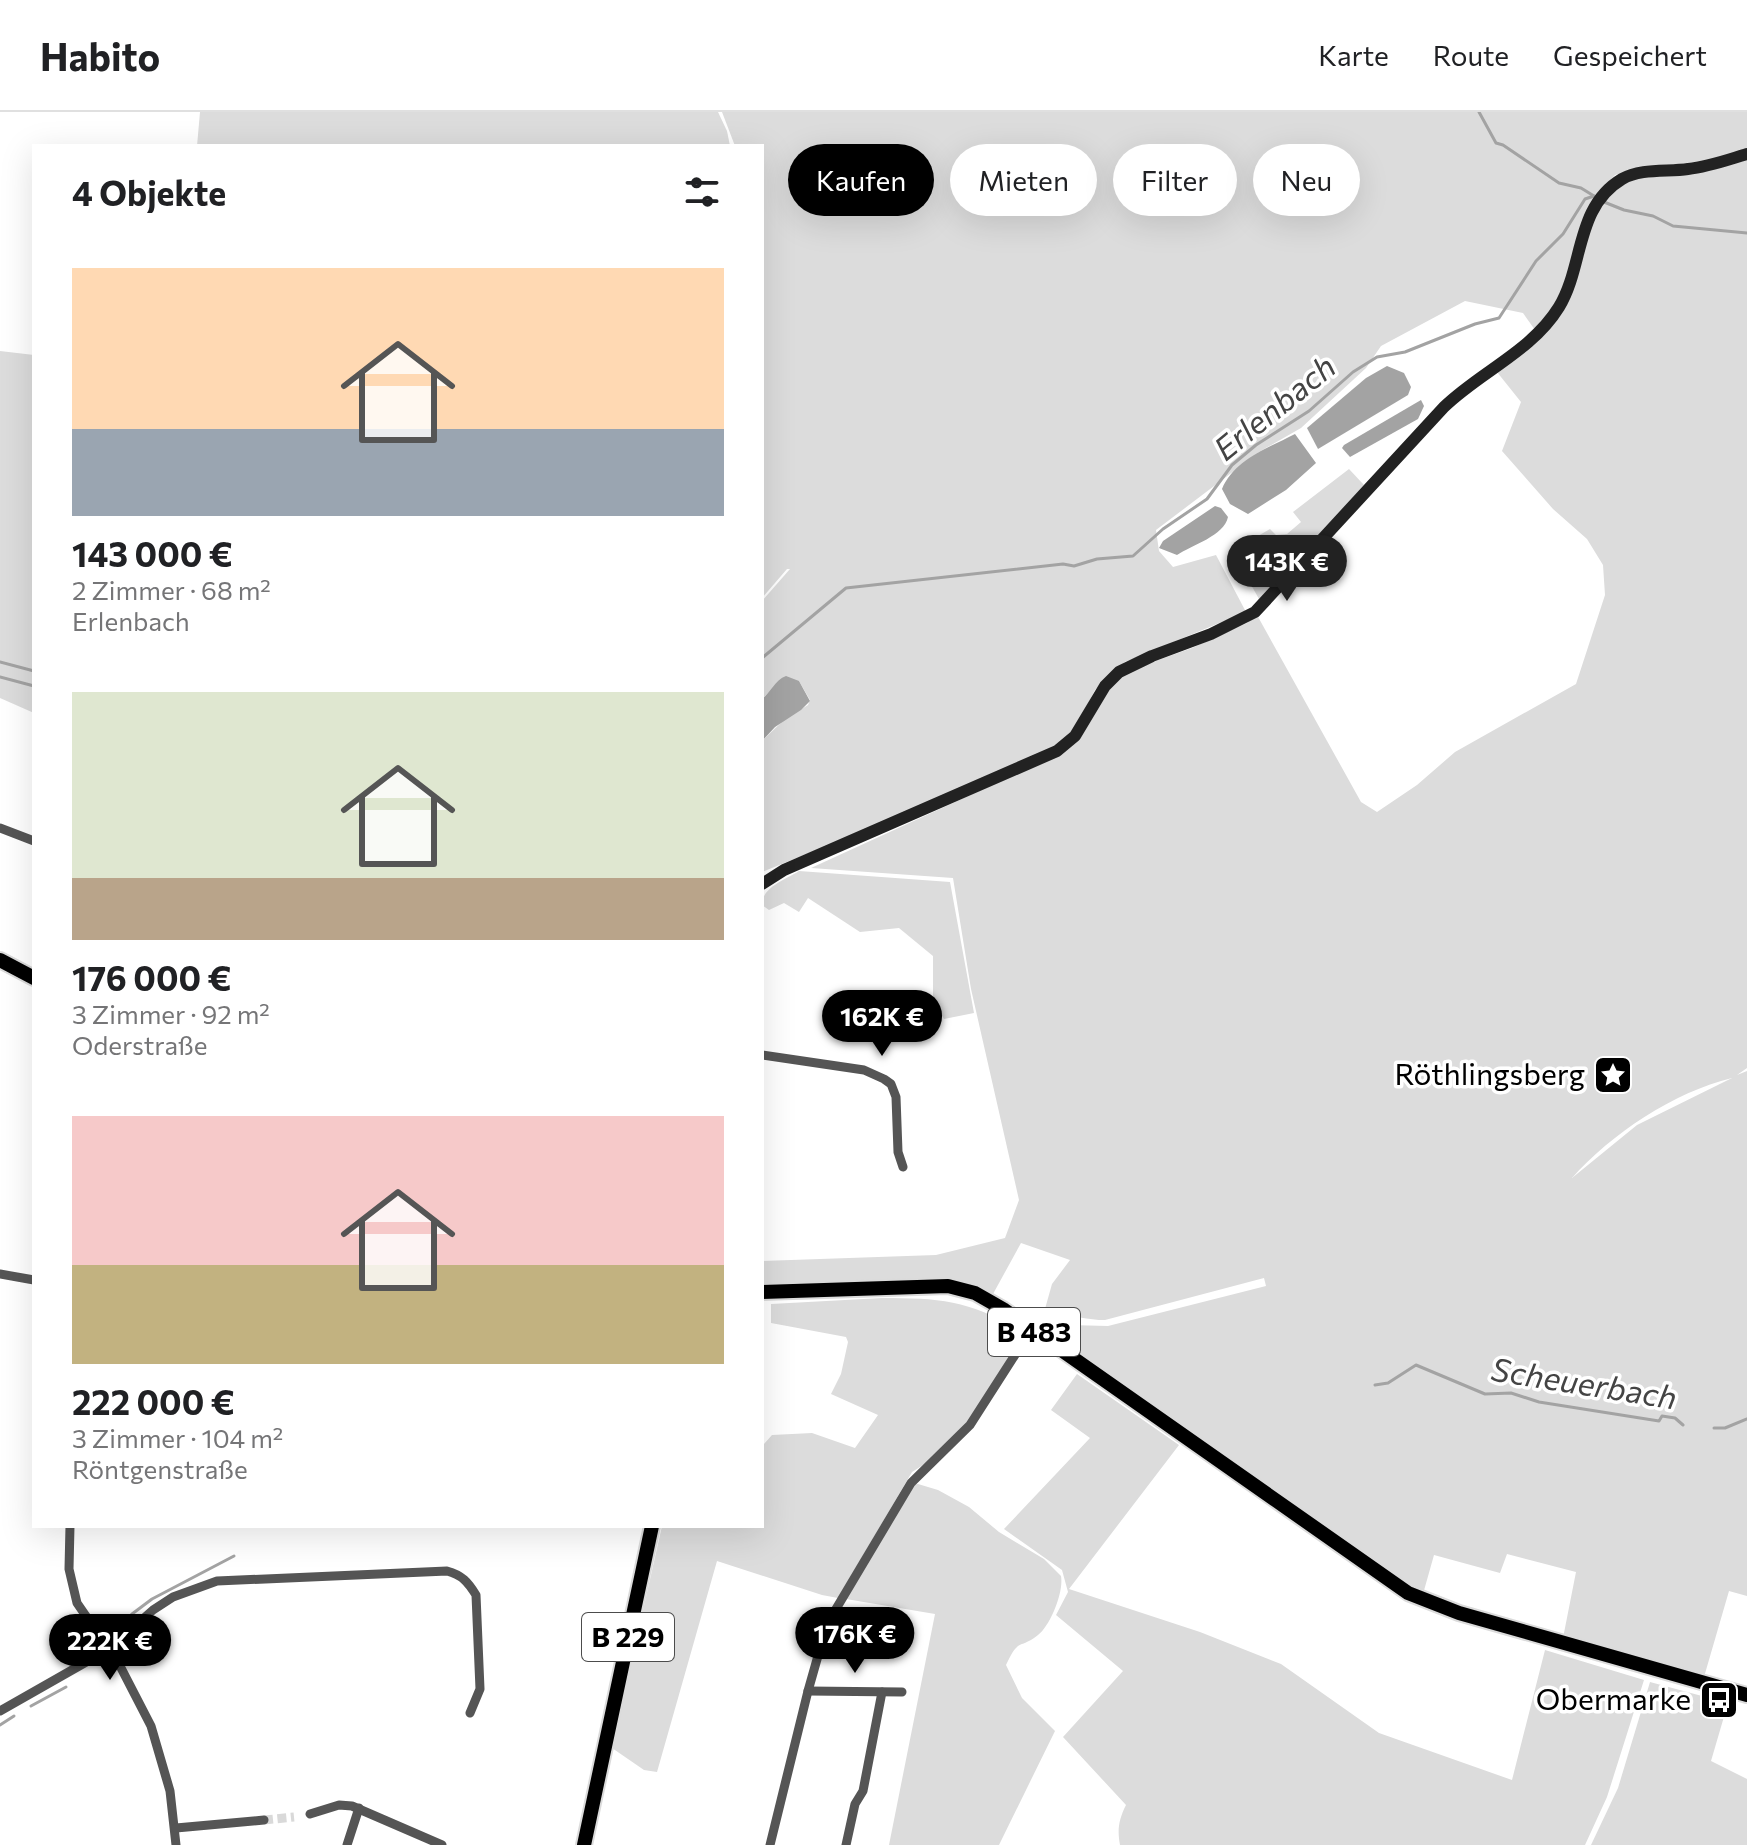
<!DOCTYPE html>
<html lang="de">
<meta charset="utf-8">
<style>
body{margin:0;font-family:Commissioner,sans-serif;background:#f6f6f6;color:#202124;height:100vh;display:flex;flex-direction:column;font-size:30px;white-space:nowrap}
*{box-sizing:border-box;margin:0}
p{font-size:26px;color:#757577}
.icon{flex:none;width:44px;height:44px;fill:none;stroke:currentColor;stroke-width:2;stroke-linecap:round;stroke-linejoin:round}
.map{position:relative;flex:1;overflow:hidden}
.panel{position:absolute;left:32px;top:32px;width:732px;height:1384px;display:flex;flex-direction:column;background:#fff;border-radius:0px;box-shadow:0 8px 32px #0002}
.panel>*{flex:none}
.hud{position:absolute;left:788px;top:32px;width:760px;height:72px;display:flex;gap:16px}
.price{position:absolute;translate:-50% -68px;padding:0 18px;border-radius:28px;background:#000;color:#fff;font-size:26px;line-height:52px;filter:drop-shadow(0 2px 4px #0008)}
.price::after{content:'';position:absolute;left:50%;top:48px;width:24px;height:18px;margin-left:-12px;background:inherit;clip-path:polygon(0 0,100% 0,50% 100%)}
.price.on{background:#222;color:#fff}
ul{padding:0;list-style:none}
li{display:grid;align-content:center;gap:16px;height:424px;padding:0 40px}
li span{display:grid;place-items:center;height:248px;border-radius:0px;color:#555}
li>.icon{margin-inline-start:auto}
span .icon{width:144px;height:144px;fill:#fffc;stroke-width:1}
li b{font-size:34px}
h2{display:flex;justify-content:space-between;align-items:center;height:96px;padding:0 40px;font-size:34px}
.tag{padding:0 28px;border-radius:36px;background:#fff;box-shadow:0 8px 32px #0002;font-size:28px;line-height:72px}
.tag.on{background:#000;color:#fff}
header{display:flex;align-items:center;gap:48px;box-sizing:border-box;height:112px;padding:0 40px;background:#fff;border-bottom:2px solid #e0e0e0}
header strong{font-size:38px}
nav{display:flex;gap:44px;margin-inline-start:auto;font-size:28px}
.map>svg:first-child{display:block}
</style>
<header>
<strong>Habito</strong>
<nav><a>Karte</a><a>Route</a><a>Gespeichert</a></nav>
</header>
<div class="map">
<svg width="1747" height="1733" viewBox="0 0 1747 1733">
<rect width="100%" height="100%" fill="#fff"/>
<g fill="#dcdcdc" fill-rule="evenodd">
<path d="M200,0H718L727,19L730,34H197Z"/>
<path d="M722,0H1747V39L1712,48L1634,57L1615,63L1591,89L1566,170L1554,196L1535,218L1523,201L1465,189L1381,234L1366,256L1301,316L1259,340L1156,418L1159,439L1173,455L1216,443L1246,500L1125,550L1112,560L1095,578L1074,618L1054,635L846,726L762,760V629L784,608L808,593L810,588L799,569L776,573L762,587V489L790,457H787L762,486V34H735Z"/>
<path d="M1747,45V956L1737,963L1747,959V1484L1729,1479L1704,1565L1563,1526L1576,1460L1507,1442L1500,1461L1434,1443L1423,1482L1398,1468L1047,1219L1052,1215L1069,1213L1108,1214L1266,1174L1264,1166L1105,1208C1085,1208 1062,1200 1043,1204L1052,1172L1070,1148L1021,1131L993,1182L972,1172L940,1166L762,1173V1149L936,1143L1005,1126L1019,1088L971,877L953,766L811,756L1060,642L1116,569L1133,557L1192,536L1247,511L1257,503L1361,690L1377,700L1417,673L1455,640L1576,572L1605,483L1603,453L1587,427L1553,397L1502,339L1521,290L1497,260L1540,225L1601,91L1623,69ZM1732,966L1637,1013L1572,1066C1611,1022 1674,980 1732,966Z"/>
<path d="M0,239L34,243V601L0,586Z"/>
<path d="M1349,357L1364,373L1259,487L1232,439L1270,417L1276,423L1287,422L1301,410L1293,400Z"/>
<path d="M799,759L950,770L974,901L944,907L933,887V844L899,816L860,820L808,786L799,800L784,791L769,798L762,793C762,775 785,768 799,759Z"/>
<path d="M882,1186C939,1186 971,1188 1021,1220V1224C995,1274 962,1331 912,1360L838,1486L822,1483L717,1449L657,1660L644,1658L612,1636L662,1414H762V1337L764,1332L772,1323L812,1321L855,1336L878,1303L831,1282L841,1262L848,1230L846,1225L771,1211V1192Z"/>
<path d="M1077,1262L1179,1333L1069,1477L1200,1520L1281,1552L1379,1621L1512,1668L1545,1538L1644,1568L1607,1685L1585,1733H1120C1117,1717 1119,1707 1126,1693L1063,1625L1123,1559L1056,1503L1068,1480L1062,1458L1004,1417L1090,1326L1051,1298Z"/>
<path d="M918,1372L938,1378L969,1395L999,1420L1044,1447L1061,1464C1064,1480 1050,1514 1038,1523C1019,1538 1019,1525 1006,1553L1022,1586L1055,1619L999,1733H889L935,1502L846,1487L913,1373Z"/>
<path d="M1650,1570L1728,1591L1711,1649L1747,1667V1733H1591L1618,1676Z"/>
</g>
<g fill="#a3a3a3">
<path d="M1387,254L1404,261L1411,275L1408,283L1318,337L1307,316L1366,266Z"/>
<path d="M1421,288L1424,294L1418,307L1350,345L1342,336L1344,333Z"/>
<path d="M1295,322L1316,351L1286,378L1248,402L1230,392L1222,377C1234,348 1268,336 1295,322Z"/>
<path d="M1215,394L1221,396L1228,405C1224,424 1192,433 1177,443L1159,436L1163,429Z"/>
<path d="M786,564L799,569L810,589L801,598L775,615L762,629V587C771,580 775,568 786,564Z"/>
</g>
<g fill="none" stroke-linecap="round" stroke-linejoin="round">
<g stroke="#a3a3a3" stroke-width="3">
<path d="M1479,0L1496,31L1503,33L1559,71L1581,76L1594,84"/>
<path d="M1604,90L1624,98L1653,104L1673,114L1747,121"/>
<path d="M762,546L846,476L1063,452L1074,454L1097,447L1133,444L1163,417L1207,387L1232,353L1256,333L1309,299L1353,260L1377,245L1405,240L1475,212L1499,206L1536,149L1563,122L1585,87L1594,84"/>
<path d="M0,550L34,559"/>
<path d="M0,565L34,574"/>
<path d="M1375,1273L1388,1271L1416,1253L1485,1282L1511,1281L1539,1290L1659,1309L1662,1304L1675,1306L1683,1313"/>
<path d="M1714,1316H1725L1747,1307"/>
<path d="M111,1524L132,1502L152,1487L234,1444"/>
<path d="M31,1594L66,1575"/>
<path d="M0,1613L14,1604"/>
</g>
<path stroke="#d9d9d9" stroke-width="9" stroke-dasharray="9 4.5" stroke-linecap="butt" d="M264,1708L294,1705"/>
<g stroke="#dbdbdb" stroke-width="18">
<g id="primary">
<path d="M0,848L34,866"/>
<path d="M762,1180L948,1174L975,1181L1003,1197L1408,1481L1459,1501L1747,1583"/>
<path d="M584,1733L652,1414"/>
</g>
</g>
<g stroke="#555" stroke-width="9">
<path d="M0,716L34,729"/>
<path d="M762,943L864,958L884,967L891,972L896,985L898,1040L903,1055"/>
<path d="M0,1162L34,1168"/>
<path d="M70,1414L69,1457L77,1491L119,1552L151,1614L170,1679L176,1733"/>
<path d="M808,1579L902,1580"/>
<path d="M0,1599L109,1537L153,1498L173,1485L217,1469L447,1459C462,1463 468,1470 476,1483L480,1577L470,1601"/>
<path d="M310,1702L339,1693L352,1694L442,1733"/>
<path d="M176,1716L264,1708"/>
<path d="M347,1733L359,1696"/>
<path d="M770,1733L808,1579L827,1512L911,1371L970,1313L1031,1218"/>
<path d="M846,1733L855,1692L863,1679L882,1580"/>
</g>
<path stroke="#222" stroke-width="12" d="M762,772L784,758L1057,639L1075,624L1105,574L1119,560L1152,544L1211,522L1255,500L1444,295C1480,260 1532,239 1559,195C1584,154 1575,95 1622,67C1641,56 1667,60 1688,57C1708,55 1727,48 1747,42"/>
<use href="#primary" stroke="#000" stroke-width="14"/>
</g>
<defs>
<g id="sight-square" transform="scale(2)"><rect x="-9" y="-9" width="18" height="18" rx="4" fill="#000" stroke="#fff"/><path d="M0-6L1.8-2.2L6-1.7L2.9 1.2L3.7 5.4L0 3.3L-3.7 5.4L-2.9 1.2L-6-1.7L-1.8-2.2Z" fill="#fff"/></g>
<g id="bus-square" transform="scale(2)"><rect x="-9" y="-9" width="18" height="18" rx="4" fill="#000" stroke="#fff"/><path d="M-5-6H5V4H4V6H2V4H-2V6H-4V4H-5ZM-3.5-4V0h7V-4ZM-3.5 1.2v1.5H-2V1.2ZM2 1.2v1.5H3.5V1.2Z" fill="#fff"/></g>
</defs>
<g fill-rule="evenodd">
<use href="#sight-square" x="1613" y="963"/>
<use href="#bus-square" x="1719" y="1588"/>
</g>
<g text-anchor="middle" stroke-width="7" stroke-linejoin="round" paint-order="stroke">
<g fill="#fff" stroke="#4c4c4c" stroke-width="2">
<rect x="988" y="1196" width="92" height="48" rx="6"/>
<rect x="582" y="1501" width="92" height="48" rx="6"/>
</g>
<g font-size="28" font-weight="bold" fill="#000">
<text x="1034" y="1230">B 483</text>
<text x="628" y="1535">B 229</text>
</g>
<g font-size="30" fill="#000" stroke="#fff" text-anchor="end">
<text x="1585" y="973">Röthlingsberg</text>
<text x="1691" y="1598">Obermarke</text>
</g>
<g font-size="32" font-style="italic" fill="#444" stroke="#fff">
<text transform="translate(1275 296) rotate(-39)" y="11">Erlenbach</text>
<text transform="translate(1584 1272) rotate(9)" y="11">Scheuerbach</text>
</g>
</g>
</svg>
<b class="price on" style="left:1287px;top:491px">143K €</b>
<b class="price" style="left:882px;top:946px">162K €</b>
<b class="price" style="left:855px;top:1563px">176K €</b>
<b class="price" style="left:110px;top:1570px">222K €</b>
<div class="hud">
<a class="tag on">Kaufen</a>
<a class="tag">Mieten</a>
<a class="tag">Filter</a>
<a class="tag">Neu</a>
</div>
<section class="panel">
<h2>4 Objekte<svg class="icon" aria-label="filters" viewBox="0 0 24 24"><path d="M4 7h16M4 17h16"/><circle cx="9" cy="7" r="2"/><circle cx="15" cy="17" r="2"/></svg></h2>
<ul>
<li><span style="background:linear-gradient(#ffd9b3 65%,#9aa5b1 0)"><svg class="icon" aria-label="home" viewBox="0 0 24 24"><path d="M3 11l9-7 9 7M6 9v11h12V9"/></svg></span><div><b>143 000 €</b><p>2 Zimmer · 68 m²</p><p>Erlenbach</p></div></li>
<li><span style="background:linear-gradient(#dfe7d0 75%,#b9a48a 0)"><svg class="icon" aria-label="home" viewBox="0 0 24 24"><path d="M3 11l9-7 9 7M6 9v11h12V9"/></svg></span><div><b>176 000 €</b><p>3 Zimmer · 92 m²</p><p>Oderstraße</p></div></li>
<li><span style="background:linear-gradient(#f6c9c9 60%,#c2b280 0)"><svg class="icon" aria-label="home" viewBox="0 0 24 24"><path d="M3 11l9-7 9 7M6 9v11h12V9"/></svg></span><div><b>222 000 €</b><p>3 Zimmer · 104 m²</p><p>Röntgenstraße</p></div></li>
</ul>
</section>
</div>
